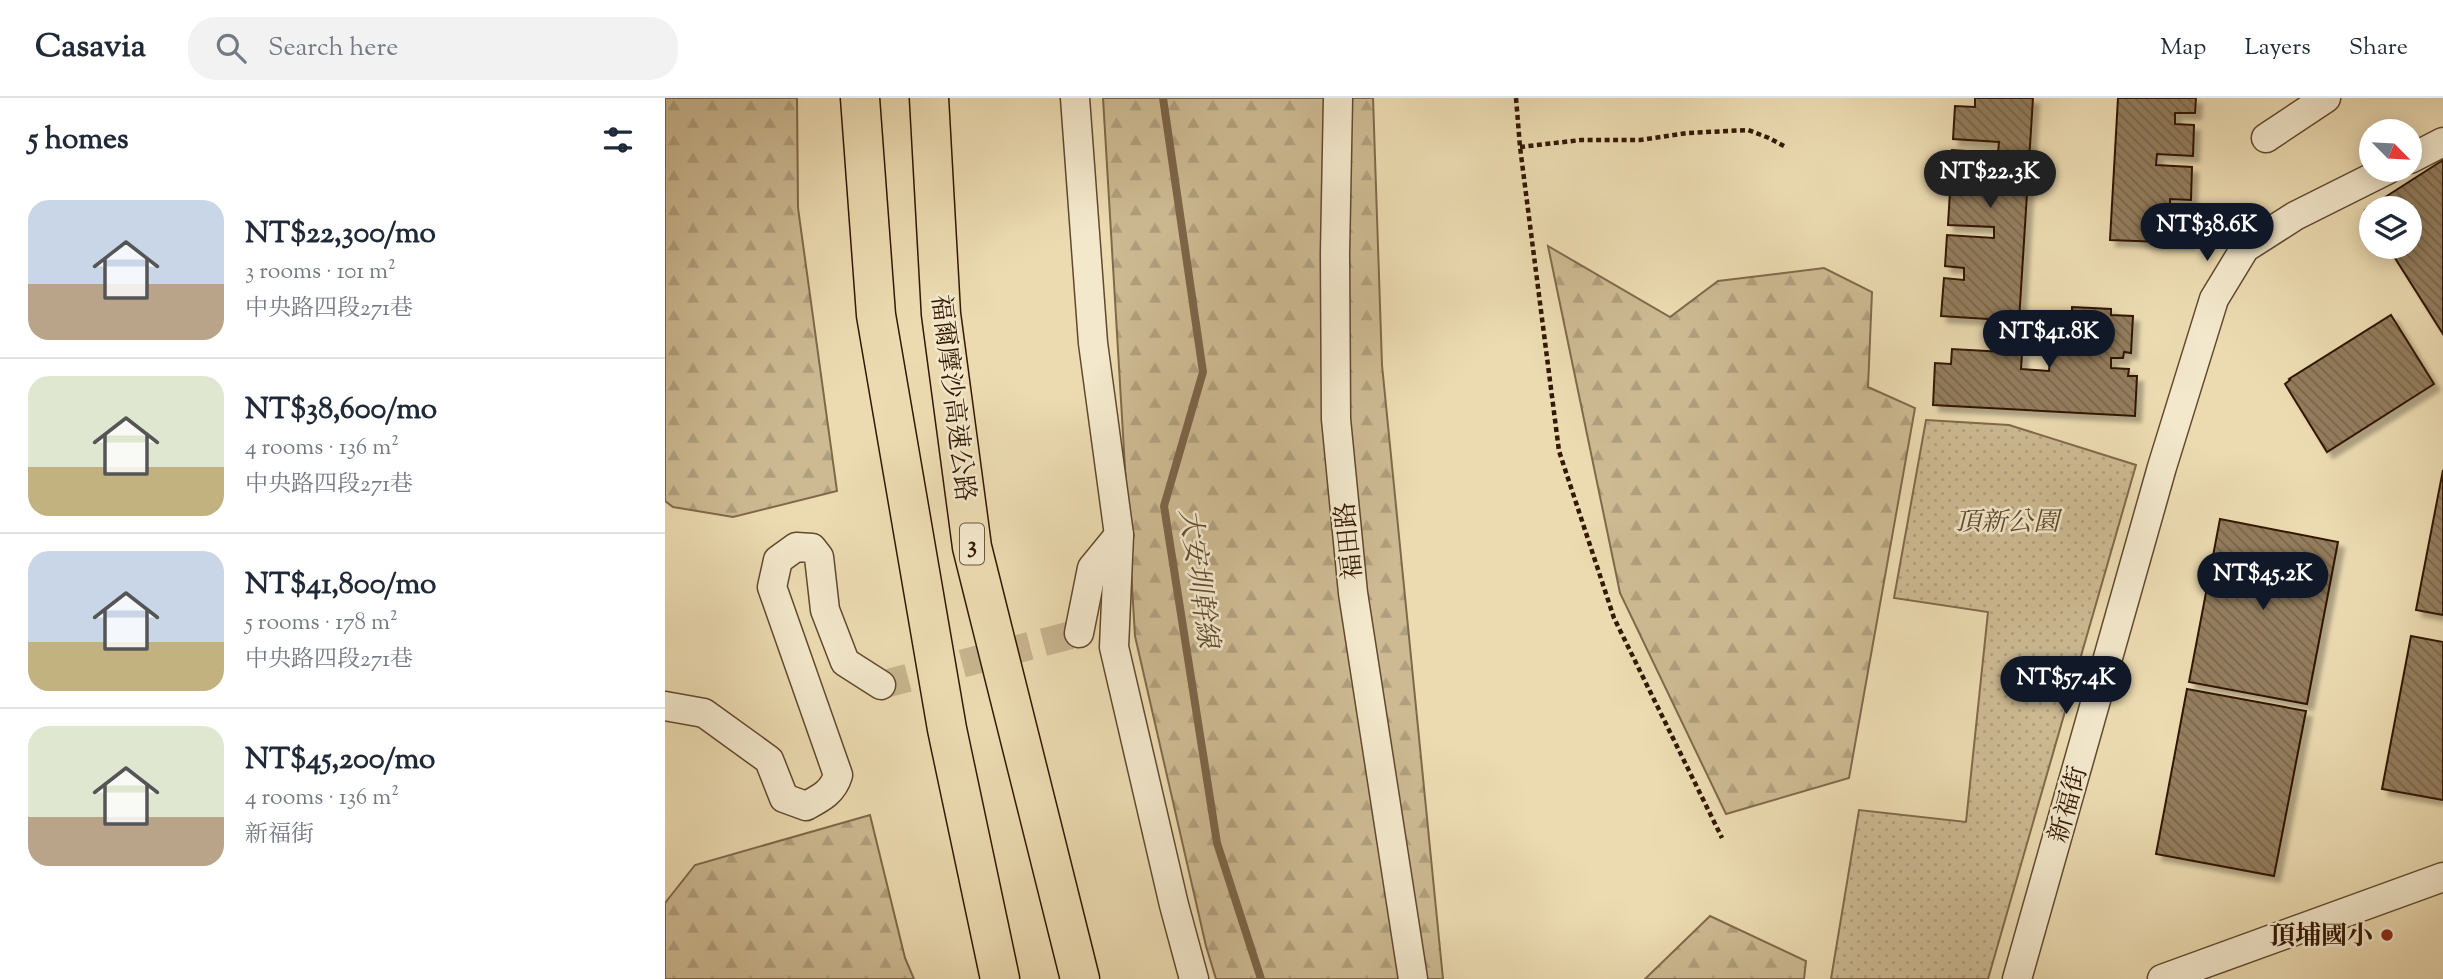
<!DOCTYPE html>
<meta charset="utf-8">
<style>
body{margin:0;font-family:"Sorts Mill Goudy","Noto Serif TC",serif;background:#f2f2f3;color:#1f2937;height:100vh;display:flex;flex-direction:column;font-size:26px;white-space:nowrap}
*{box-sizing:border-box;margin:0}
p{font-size:23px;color:#747a83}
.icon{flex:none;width:38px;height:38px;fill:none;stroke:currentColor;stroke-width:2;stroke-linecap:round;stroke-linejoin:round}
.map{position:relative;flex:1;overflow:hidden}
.side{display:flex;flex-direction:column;background:#fff;width:665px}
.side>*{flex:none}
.needle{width:46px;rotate:114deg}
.buttons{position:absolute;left:1694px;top:21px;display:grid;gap:14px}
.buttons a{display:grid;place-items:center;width:63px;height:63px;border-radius:50%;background:#fff;box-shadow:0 4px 18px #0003;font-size:35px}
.price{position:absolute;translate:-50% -60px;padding:0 16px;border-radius:24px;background:#111827;color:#fff;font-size:23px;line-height:46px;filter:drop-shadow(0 2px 4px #0008)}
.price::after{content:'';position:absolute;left:50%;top:42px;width:21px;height:16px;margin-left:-10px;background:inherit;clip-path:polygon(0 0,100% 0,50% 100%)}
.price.on{background:#222;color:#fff}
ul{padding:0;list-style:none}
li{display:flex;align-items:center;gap:21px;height:175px;padding:0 28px}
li+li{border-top:2px solid #e0e1e3}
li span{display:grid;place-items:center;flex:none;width:196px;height:140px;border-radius:21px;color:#555}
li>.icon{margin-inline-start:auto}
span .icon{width:84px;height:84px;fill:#fffc;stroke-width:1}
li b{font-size:30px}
h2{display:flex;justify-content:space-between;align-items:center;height:84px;padding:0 28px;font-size:30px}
header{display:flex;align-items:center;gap:42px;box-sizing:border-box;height:98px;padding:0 35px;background:#fff;border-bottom:2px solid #e0e1e3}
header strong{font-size:33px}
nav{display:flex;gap:38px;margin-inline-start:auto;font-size:24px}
.search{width:490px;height:63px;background:#f2f2f3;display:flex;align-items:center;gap:18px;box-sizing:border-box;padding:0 24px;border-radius:28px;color:#747a83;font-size:26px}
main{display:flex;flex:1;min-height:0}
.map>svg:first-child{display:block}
</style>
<header>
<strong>Casavia</strong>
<div class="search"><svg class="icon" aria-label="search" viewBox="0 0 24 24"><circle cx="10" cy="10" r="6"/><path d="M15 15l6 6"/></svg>Search here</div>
<nav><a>Map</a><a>Layers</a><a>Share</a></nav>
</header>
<main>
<section class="side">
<h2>5 homes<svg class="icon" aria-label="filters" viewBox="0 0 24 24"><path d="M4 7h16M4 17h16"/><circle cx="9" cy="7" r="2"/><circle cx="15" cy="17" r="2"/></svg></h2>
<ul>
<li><span style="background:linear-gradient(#c9d6e8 60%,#b9a48a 0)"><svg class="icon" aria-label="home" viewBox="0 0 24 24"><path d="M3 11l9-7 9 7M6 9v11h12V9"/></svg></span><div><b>NT$22,300/mo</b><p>3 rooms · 101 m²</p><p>中央路四段271巷</p></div></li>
<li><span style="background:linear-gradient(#dfe7d0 65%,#c2b280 0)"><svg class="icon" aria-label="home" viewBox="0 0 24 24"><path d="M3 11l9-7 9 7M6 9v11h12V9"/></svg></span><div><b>NT$38,600/mo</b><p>4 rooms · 136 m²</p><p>中央路四段271巷</p></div></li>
<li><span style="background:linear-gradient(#c9d6e8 65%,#c2b280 0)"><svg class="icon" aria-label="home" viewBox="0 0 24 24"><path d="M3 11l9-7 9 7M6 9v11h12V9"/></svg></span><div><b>NT$41,800/mo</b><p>5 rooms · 178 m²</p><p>中央路四段271巷</p></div></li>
<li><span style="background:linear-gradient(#dfe7d0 65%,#b9a48a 0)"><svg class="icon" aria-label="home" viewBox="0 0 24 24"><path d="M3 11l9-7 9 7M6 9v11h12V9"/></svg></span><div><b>NT$45,200/mo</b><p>4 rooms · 136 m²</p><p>新福街</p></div></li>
</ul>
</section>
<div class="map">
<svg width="1778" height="881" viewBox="0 0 1778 881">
<defs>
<pattern id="forest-firs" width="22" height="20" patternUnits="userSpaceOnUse" patternTransform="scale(1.75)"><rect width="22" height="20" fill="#cdba93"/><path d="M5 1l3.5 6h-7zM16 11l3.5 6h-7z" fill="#b09f7d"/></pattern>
<pattern id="park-dots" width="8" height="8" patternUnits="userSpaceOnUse" patternTransform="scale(1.75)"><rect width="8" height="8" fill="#cdba93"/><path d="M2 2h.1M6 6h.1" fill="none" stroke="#b09f7d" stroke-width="1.8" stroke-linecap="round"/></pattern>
<pattern id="building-back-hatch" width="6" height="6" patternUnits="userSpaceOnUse" patternTransform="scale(1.75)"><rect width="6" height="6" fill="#937d5d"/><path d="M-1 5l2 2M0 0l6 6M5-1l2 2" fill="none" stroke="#79654b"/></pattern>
<filter id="shadow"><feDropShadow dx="6" dy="6" stdDeviation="2" flood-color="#0004"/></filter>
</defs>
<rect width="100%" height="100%" fill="#ecdbb1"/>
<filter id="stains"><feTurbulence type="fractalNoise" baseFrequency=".00286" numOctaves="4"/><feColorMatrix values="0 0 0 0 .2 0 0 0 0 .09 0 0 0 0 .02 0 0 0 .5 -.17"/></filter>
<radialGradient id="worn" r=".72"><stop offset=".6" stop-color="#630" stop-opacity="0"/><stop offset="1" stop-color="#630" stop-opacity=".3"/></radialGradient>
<g fill="url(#forest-firs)" stroke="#80694b" stroke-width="2">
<path d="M0,0H132L133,110L172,393L68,419L8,409L0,403Z"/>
<path d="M438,0H708L717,267L778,881H551L541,848L470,538Z"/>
<path d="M883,148L1005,219L1053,183L1159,170L1207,194L1203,289L1250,310L1184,680L1061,716L955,495Z"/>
<path d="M205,717L240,860L249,881H0V805L30,767Z"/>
<path d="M1045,818L1141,863L1139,881H980Z"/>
</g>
<path fill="url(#park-dots)" stroke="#80694b" stroke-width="2" d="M1261,322L1344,327L1471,367L1323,881H1166L1194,712L1301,724L1323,514L1229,500Z"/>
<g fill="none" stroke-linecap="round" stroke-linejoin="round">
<path stroke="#7c6548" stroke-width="8" d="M498,0L538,274L499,408L552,745L596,881"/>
</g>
<g fill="url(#building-back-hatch)" stroke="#331803" stroke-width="2" filter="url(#shadow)">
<path d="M1310,0H1368L1354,223L1276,218L1279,180L1299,182V170L1280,168L1282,137L1329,140V129L1283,127L1285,93L1303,95L1304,83L1286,81L1287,52L1333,55L1334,44L1288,41L1290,8L1310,9Z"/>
<path d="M1453,0H1531L1530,15H1510V26L1529,27L1528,58L1492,56L1491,67L1527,69L1526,102L1505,101V112L1525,113L1523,145L1445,142Z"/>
<path d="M1778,62V236L1723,149H1745V110H1706V122L1700,112Z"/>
<path d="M1407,209L1446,211V217L1468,218L1466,255L1459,254L1458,260H1446V270L1464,271L1463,278H1472L1470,318L1268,307L1270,265L1286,266L1287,251L1357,255L1356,271L1384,273L1386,248L1378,247L1380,213L1407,214Z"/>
<path d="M1726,217L1769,286L1662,354L1620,286L1625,282L1624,281Z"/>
<path d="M1778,372V517L1751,512Z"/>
<path d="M1555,421L1673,444L1642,606L1524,584Z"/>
<path d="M1746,538L1778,544V702L1717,691Z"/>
<path d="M1522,591L1641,613L1609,778L1491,756Z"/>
</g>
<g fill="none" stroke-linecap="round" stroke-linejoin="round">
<path stroke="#c7b48e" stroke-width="28" stroke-dasharray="28 14" stroke-linecap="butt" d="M216,587L414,535"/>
<g stroke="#61492e" stroke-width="31">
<g id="minor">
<path d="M410,0L428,245L454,437L449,549L509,807L529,881"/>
<path d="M673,0L670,155L671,321L688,495L748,881"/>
<path d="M1601,40L1661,0"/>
<path d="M1745,61L1778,44"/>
<path d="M414,535L427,470L454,437"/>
<path d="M0,608L39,615L104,662L119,700L141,708C156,700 168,694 173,677L107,489L113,462L131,449L147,450L154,459L160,512L180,564L216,587"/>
<path d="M1352,881L1497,369L1549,201L1580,150L1630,118L1722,72"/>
<path d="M1497,881L1778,779"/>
</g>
</g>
<g stroke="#331803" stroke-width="41">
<g id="highway">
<path d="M195,0L211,217L282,631L335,881"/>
<path d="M264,0L276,216L307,449L415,881"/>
</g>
</g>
<g stroke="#331803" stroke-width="4.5" stroke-dasharray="5 3.5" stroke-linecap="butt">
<path d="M851,0L855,49L894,353L949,520L1057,740"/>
<path d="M855,49L916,42H975L1023,35L1083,32L1104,40L1119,48"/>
</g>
<use href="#minor" stroke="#f3e8cc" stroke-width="28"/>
<use href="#highway" stroke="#ecdbb1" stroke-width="38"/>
</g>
<circle fill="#8f2418" stroke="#f3e8cc" stroke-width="2.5" cx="1722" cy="837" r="7"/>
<g text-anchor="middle" stroke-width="5" stroke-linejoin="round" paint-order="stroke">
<rect fill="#f3e8cc" stroke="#6d563f" stroke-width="2" x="295" y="425.5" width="24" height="41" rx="5"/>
<g font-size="24" font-weight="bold" fill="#331803">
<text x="307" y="454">3</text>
</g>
<g font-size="26" fill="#331803" stroke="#f3e8cc">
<text transform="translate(289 300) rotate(83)" y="9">福爾摩沙高速公路</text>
<text transform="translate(683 443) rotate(-96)" y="9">福田路</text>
<text transform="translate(1402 706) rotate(-74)" y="9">新福街</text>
</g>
<g font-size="26" font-style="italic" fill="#61492e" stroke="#f3e8cc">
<text x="1342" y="432">頂新公園</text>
</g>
<g font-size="26" font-weight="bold" fill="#331803" stroke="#f3e8cc" text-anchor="end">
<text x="1708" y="846">頂埔國小</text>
</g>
<g font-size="28" font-style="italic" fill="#644c31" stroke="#f3e8cc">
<text transform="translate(535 480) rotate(82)" y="10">大安圳幹線</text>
</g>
</g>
<rect width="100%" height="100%" filter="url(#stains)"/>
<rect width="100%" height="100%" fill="url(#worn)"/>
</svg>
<div class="buttons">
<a><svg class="needle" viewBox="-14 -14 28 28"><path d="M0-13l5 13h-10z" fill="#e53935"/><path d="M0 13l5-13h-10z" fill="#747a83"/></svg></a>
<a><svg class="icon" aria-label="layers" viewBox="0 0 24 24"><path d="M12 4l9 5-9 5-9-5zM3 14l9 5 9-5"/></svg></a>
</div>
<b class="price on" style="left:1325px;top:112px">NT$22.3K</b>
<b class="price" style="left:1542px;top:165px">NT$38.6K</b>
<b class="price" style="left:1384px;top:272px">NT$41.8K</b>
<b class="price" style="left:1598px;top:514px">NT$45.2K</b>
<b class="price" style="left:1401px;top:618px">NT$57.4K</b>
</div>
</main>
